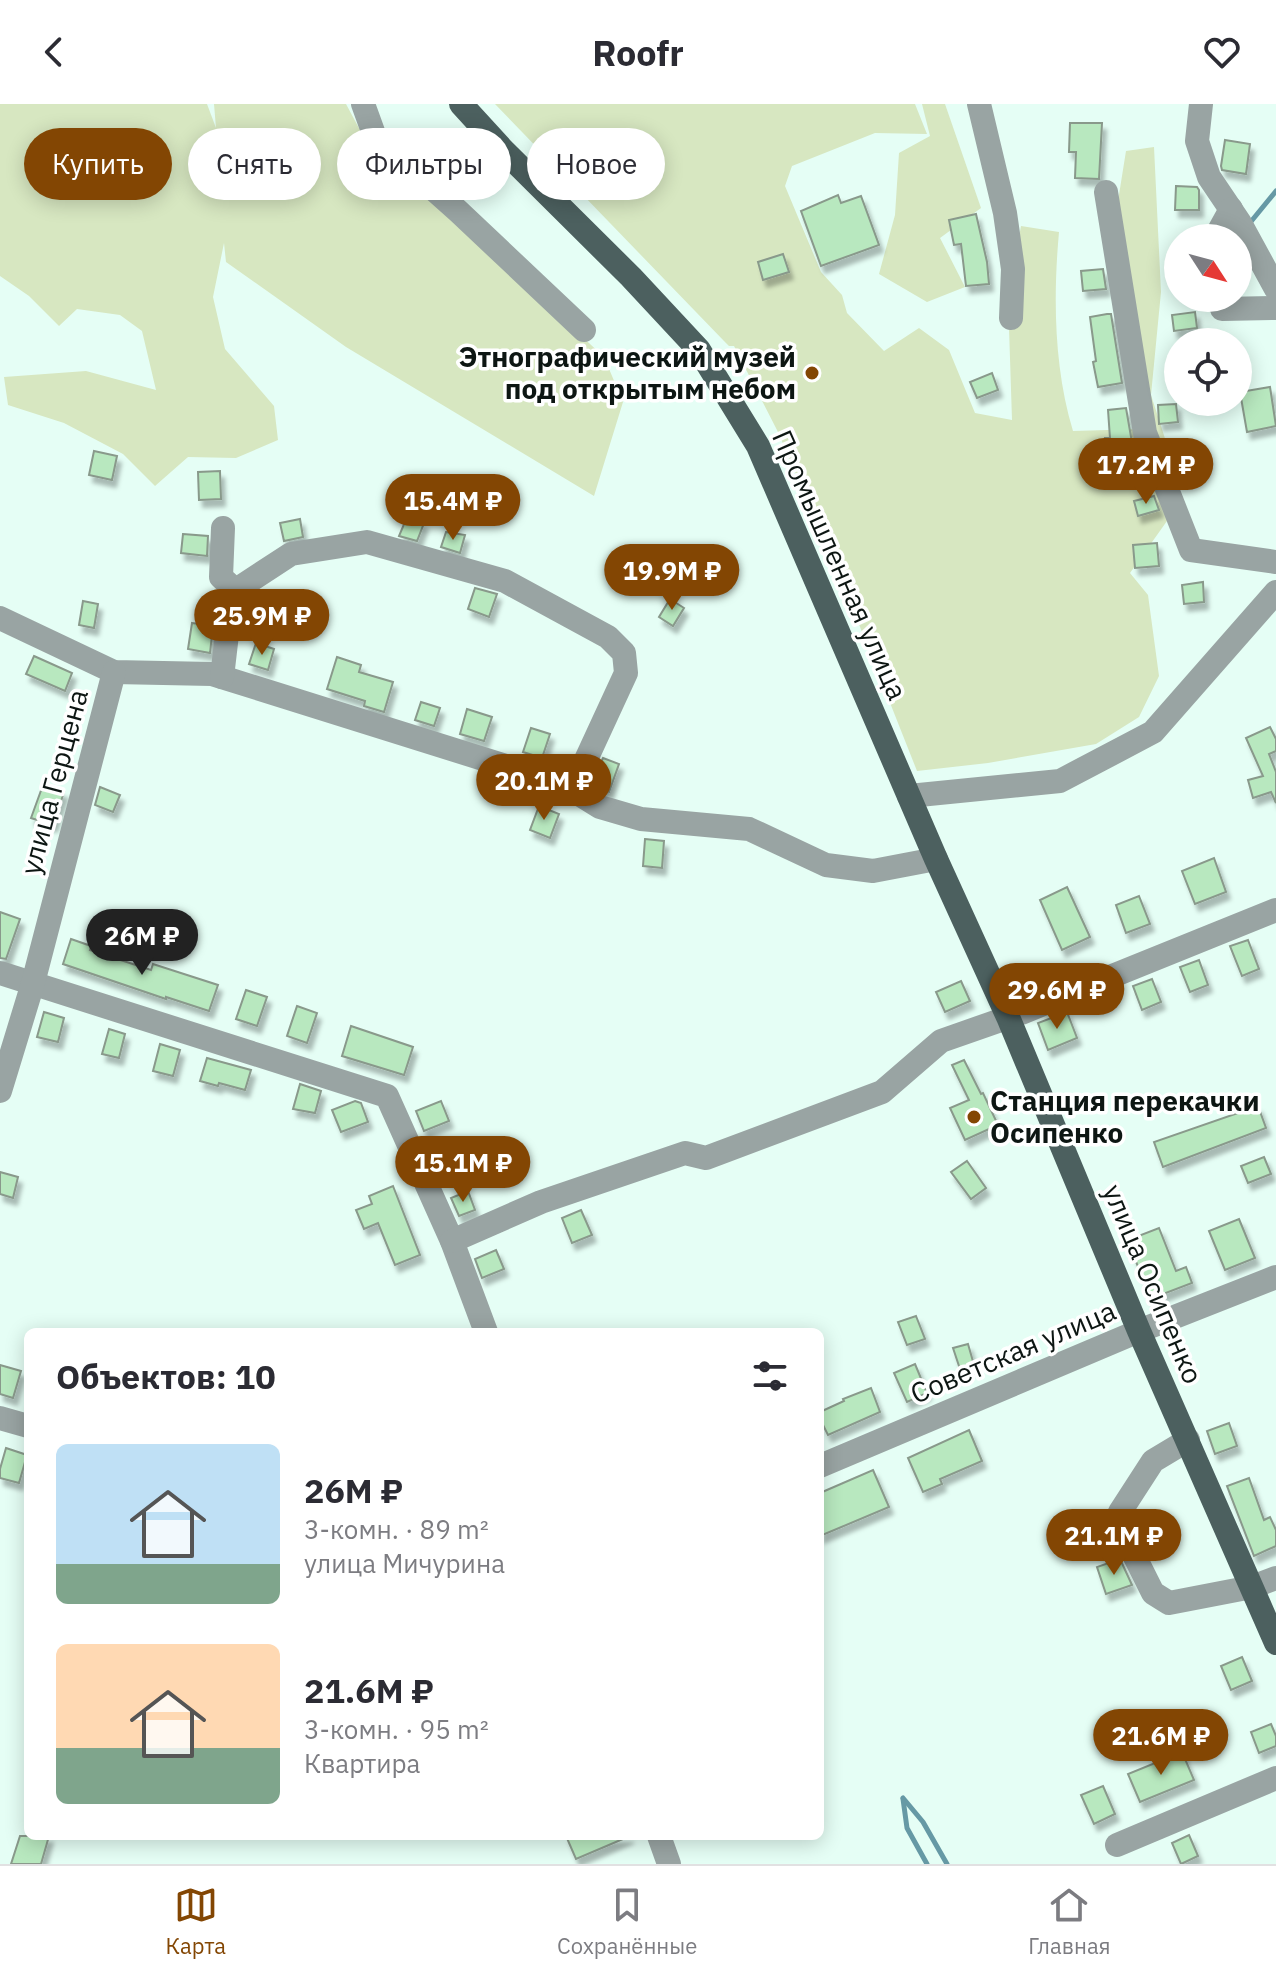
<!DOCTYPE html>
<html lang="ru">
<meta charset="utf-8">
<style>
body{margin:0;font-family:"IBM Plex Sans",sans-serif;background:#f7f7f7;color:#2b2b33;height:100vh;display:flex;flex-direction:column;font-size:30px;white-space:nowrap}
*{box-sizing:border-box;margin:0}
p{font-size:26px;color:#7c7c81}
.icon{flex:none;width:44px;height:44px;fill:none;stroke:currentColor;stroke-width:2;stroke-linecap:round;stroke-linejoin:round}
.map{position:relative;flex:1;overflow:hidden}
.drawer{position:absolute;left:24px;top:1224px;width:800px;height:512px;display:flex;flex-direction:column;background:#fff;border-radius:12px;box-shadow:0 4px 20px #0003}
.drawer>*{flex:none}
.hud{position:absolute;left:24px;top:24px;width:800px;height:72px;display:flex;gap:16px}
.needle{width:52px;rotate:126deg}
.tools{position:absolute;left:1164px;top:120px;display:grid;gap:16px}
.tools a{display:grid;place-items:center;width:88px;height:88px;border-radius:50%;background:#fff;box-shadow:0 4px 20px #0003;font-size:40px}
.price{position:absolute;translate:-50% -68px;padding:0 18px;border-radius:28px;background:#834603;color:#fff;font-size:26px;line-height:52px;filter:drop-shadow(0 2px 4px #0008)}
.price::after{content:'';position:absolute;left:50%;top:48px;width:24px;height:18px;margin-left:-12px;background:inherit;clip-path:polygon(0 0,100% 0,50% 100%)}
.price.current{background:#222;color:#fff}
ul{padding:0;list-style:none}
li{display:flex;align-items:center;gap:24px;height:200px;padding:0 32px}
li span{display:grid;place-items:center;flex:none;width:224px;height:160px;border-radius:12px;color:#555}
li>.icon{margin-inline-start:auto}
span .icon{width:96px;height:96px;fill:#fffc;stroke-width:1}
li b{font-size:34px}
h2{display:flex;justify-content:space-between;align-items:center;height:96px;padding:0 32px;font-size:34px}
.chip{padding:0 28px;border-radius:36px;background:#fff;box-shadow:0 4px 20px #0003;font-size:28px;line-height:72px}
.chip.current{background:#834603;color:#fff}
header{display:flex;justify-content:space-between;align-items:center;height:104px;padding:0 32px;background:#fff;font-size:36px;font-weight:700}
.menu{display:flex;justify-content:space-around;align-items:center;height:112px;border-top:2px solid #e1e1e2;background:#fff;font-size:22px;color:#7c7c81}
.menu a{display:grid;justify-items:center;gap:4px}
.menu .current{color:#834603}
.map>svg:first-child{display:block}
</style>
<header><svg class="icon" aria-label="back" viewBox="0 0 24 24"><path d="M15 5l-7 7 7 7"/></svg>Roofr<svg class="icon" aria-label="heart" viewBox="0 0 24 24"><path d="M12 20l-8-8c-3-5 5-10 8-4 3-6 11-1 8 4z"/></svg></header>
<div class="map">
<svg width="1276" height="1760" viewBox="0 0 1276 1760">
<defs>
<filter id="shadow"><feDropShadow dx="4" dy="7" stdDeviation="2" flood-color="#0004"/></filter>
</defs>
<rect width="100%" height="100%" fill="#e5fef5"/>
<g fill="#d7e7c1">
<path d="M0,0H207L216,24L214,0H346L360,26L604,253L623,298L594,392L346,243L226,158L224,139L213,193L225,245L274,302L278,336L236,354L188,353L155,382L123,350L64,319L8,301L4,273L86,267L156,286L142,227L120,211L77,205L59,222L29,192L0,172Z"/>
<path d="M495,0H915L927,30L875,29L792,62L785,82L821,168L842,191L847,209L884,247L919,224L949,246L975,309L1012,316L1008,193L1021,122L1059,128C1053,194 1054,264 1073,327L1142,325L1114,122L1126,47L1154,43L1161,188L1151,291L1179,378L1167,417L1130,469L1148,491L1159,572L1139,613L1096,640L988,659L917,667L845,485L778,328L734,242H729L724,237Z"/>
<path d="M922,0H945L981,104L940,134L965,183L927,198L879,170L895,111L899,49L930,32Z"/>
</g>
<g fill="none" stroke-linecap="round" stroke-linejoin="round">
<g stroke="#6699a5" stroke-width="5">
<path d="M1249,120L1276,87"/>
<path d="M1238,159L1243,185"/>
<path d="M903,1694L923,1718L947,1760"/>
<path d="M903,1695L907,1724L927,1760"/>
</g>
</g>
<g fill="#b8e8bf" stroke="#89998b" stroke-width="2" filter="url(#shadow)">
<path d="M1070,19H1102L1099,75L1075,74L1076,48H1069Z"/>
<path d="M1225,36L1250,40L1246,70L1222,66L1221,62Z"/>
<path d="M1176,82L1197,83L1199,86V106H1175Z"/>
<path d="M838,91L841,99L861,92L879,141L821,162L801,107Z"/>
<path d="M976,110L987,158L989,180L966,182L961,140L954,141L949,116Z"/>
<path d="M783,150L789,168L763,176L758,158Z"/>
<path d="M1103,165L1106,185L1083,187L1081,167Z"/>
<path d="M1195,208L1197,224L1174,227L1172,211Z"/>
<path d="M1107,210H1111L1122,279L1098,283L1093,258L1096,257L1090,213Z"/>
<path d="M992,269L998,286L977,294L970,278Z"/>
<path d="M1270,283L1276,322L1247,328L1240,288Z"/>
<path d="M1176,300L1178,318L1159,320L1158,301Z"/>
<path d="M1126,304L1134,350L1107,353L1105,334H1110L1108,306Z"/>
<path d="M94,347L117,352L112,376L89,371Z"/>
<path d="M220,367L221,395L199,396L198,368Z"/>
<path d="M1154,392L1159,406L1138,412L1134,397Z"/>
<path d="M407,413L424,419L417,437L399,432Z"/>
<path d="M300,415L303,433L284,437L280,419Z"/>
<path d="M446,428L465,431L460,449L441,443Z"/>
<path d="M183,430L208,432L207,452L181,449Z"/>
<path d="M1157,439L1159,462L1135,464L1133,441Z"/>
<path d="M1203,478L1204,498L1184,500L1182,481Z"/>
<path d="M475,484L497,490L489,513L468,505Z"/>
<path d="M670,495L684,504L673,522L659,513Z"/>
<path d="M83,497L98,500L94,524L79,521Z"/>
<path d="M192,519L213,522L210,549L188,545Z"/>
<path d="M256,539L274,545L268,566L249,560Z"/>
<path d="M34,552L72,569L65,587L26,570Z"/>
<path d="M337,553L361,561L359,568L393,578L384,608L364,602L365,597L327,585Z"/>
<path d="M421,598L440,604L434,622L415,616Z"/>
<path d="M467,605L492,613L484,637L460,630Z"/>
<path d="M1270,623L1276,635V647L1269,650L1276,668V699L1271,688L1253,694L1248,676L1263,672L1246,634Z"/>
<path d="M531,624L550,630L542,654L523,648Z"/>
<path d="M603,654L619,660L609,688L591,680Z"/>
<path d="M43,681L64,688L53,721L31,714Z"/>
<path d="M100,683L120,691L113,708L95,701Z"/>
<path d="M539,702L559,710L550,734L530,726Z"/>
<path d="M645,735L664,737L662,764L643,762Z"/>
<path d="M1214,754L1226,788L1195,800L1182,767Z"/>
<path d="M1067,783L1090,833L1062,846L1040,796Z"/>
<path d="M1139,792L1150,820L1126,829L1116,801Z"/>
<path d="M0,808L20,815L6,855L0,854Z"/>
<path d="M71,835L91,842L90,846L151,866L153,860L218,881L209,907L166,893V895L63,860Z"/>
<path d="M1248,836L1259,865L1242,872L1230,842Z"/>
<path d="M1199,856L1208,881L1190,888L1180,863Z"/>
<path d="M1152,875L1161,898L1142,906L1133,882Z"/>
<path d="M961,877L970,897L945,908L936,888Z"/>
<path d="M246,886L267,893L257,922L236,915Z"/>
<path d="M297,902L317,909L307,939L287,932Z"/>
<path d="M44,908L64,914L58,938L37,933Z"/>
<path d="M1067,908L1077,934L1048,946L1038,919Z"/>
<path d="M351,922L413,943L404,971L342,952Z"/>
<path d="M109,925L125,930L119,954L102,950Z"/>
<path d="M160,940L180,946L173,972L153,967Z"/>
<path d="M207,954L251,966L245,986L219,979L218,982L200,977Z"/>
<path d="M964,956L981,990L983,989L998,1021L965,1036L950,1004L969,996L952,961Z"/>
<path d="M300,980L321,987L315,1009L293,1005Z"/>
<path d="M355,997L361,999L368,1018L341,1028L332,1006Z"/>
<path d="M441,997L449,1017L424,1027L416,1007Z"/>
<path d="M1258,1002L1266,1024L1163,1063L1154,1038Z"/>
<path d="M1264,1053L1271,1070L1248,1079L1241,1062Z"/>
<path d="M967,1057L986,1084L971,1095L951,1068Z"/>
<path d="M0,1068L18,1073L13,1094L0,1090Z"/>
<path d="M393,1082L420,1151L395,1161L378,1119L364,1125L356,1106L372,1100L369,1092Z"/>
<path d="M468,1087L475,1106L459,1112L451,1094Z"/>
<path d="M581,1106L592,1131L572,1139L562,1114Z"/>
<path d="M1239,1115L1255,1154L1225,1166L1209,1127Z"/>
<path d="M1159,1124L1176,1167L1186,1163L1192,1179L1150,1195L1128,1136Z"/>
<path d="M496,1146L504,1165L482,1174L475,1155Z"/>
<path d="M916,1212L925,1235L907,1241L898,1218Z"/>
<path d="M968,1240L974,1261L960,1265L953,1244Z"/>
<path d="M915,1260L927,1289L907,1298L894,1269Z"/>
<path d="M0,1261L21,1267L13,1294L0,1290Z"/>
<path d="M871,1284L880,1308L828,1331L820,1315V1308L844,1297L843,1295Z"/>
<path d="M1229,1319L1237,1342L1215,1350L1207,1327Z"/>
<path d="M969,1326L982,1357L940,1375L942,1380L923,1388L908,1354Z"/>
<path d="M6,1344L27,1351L19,1379L0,1374V1365Z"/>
<path d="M873,1366L889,1403L820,1432V1389Z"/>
<path d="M1249,1374L1264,1416L1270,1413L1276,1426V1442L1254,1452L1227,1382Z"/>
<path d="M1163,1410L1170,1433L1148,1439L1141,1417Z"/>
<path d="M1120,1455L1132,1481L1106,1490L1097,1463Z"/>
<path d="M1242,1553L1252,1577L1231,1586L1221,1562Z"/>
<path d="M1271,1620L1276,1632V1642L1259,1649L1251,1628Z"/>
<path d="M1182,1648L1194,1676L1140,1698L1128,1670Z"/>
<path d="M1103,1682L1115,1710L1094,1720L1081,1691Z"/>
<path d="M1189,1731L1198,1752L1181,1760L1172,1739Z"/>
<path d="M20,1732H49L41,1760H11Z"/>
<path d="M566,1732H630L576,1755Z"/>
</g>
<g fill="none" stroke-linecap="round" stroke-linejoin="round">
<g stroke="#99a4a3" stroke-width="24">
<path d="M363,0L375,33L458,107L584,226"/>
<path d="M979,0L1005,109L1013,165L1011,214"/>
<path d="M1201,0L1197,37L1209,73L1240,119L1276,185"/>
<path d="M1106,88L1145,329L1191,446L1276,458"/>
<path d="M1215,134L1231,105"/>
<path d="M1220,194L1222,205L1276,204"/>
<path d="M223,424L221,473L239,490"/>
<path d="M0,514L114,568L212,570L563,680L600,703L641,715L749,725L826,761L873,767L936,755"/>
<path d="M222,573L229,513L242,482L291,450L367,438L505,477L608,533L624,549L626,569L572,686"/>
<path d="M909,692L1060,677L1153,628L1276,488"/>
<path d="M0,869L387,992L452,1137L486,1228"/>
<path d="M0,987L33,879L114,568"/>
<path d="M452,1137L541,1098L685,1049L706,1054L882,988L941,937L1021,909L1276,806"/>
<path d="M0,1314L28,1322"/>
<path d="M1188,1336L1153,1357L1120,1408L1134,1451L1153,1489L1169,1499L1252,1483L1276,1474"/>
<path d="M820,1362L1139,1227L1276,1173"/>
<path d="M659,1732L669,1760"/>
<path d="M1117,1741L1276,1674"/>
</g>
<path stroke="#4c605f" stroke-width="24" d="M461,0L503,46L631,173L699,246L758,342L936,755L1008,913L1139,1227L1276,1539"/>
</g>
<g fill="#834603" stroke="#fff" stroke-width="3">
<circle cx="812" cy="269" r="8"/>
<circle cx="974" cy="1013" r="8"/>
</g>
<g text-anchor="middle" stroke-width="7" stroke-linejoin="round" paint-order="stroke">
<g font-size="28" font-weight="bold" fill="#0d1613" stroke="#fff" text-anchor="end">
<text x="796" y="263">Этнографический музей<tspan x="796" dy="32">под открытым небом</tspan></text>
<text x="990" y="1007" text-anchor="start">Станция перекачки<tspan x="990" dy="32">Осипенко</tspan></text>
</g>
<g font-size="28" fill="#0d1613" stroke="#fff">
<text transform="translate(840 461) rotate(66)" y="10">Промышленная улица</text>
<text transform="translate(54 678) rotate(-75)" y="10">улица Герцена</text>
<text transform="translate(1153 1180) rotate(67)" y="10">улица Осипенко</text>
<text transform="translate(1013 1248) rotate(-23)" y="10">Советская улица</text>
</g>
</g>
</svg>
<div class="tools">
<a><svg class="needle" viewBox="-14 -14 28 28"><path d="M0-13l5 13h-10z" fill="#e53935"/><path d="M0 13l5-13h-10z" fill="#7c7c81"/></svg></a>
<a><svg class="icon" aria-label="locate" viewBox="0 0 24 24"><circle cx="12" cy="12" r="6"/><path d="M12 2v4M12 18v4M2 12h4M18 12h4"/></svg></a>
</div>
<b class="price" style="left:1146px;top:402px">17.2M ₽</b>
<b class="price" style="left:453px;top:438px">15.4M ₽</b>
<b class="price" style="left:672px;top:508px">19.9M ₽</b>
<b class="price" style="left:262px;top:553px">25.9M ₽</b>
<b class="price" style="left:544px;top:718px">20.1M ₽</b>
<b class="price current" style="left:142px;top:873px">26M ₽</b>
<b class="price" style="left:1057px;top:927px">29.6M ₽</b>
<b class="price" style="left:463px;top:1100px">15.1M ₽</b>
<b class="price" style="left:1114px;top:1473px">21.1M ₽</b>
<b class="price" style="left:1161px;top:1673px">21.6M ₽</b>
<div class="hud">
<a class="chip current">Купить</a>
<a class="chip">Снять</a>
<a class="chip">Фильтры</a>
<a class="chip">Новое</a>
</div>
<section class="drawer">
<h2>Объектов: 10<svg class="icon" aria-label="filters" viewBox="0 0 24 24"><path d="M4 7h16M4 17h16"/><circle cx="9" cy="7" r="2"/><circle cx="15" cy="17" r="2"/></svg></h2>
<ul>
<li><span style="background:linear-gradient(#bfe0f5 75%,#7fa58c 0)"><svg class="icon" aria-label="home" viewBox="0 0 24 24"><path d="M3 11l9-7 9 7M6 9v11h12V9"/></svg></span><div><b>26M ₽</b><p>3-комн. · 89 m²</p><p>улица Мичурина</p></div></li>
<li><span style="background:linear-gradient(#ffd9b3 65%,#7fa58c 0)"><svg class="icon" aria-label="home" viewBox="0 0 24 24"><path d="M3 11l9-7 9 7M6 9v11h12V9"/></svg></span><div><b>21.6M ₽</b><p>3-комн. · 95 m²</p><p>Квартира</p></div></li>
</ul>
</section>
</div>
<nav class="menu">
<a class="current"><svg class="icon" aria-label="map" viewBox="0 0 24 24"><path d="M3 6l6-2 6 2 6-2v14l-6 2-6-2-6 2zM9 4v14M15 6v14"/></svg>Карта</a>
<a><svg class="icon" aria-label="saved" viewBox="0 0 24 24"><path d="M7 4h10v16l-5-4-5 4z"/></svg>Сохранённые</a>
<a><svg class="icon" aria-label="home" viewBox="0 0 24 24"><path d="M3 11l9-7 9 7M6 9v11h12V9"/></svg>Главная</a>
</nav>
